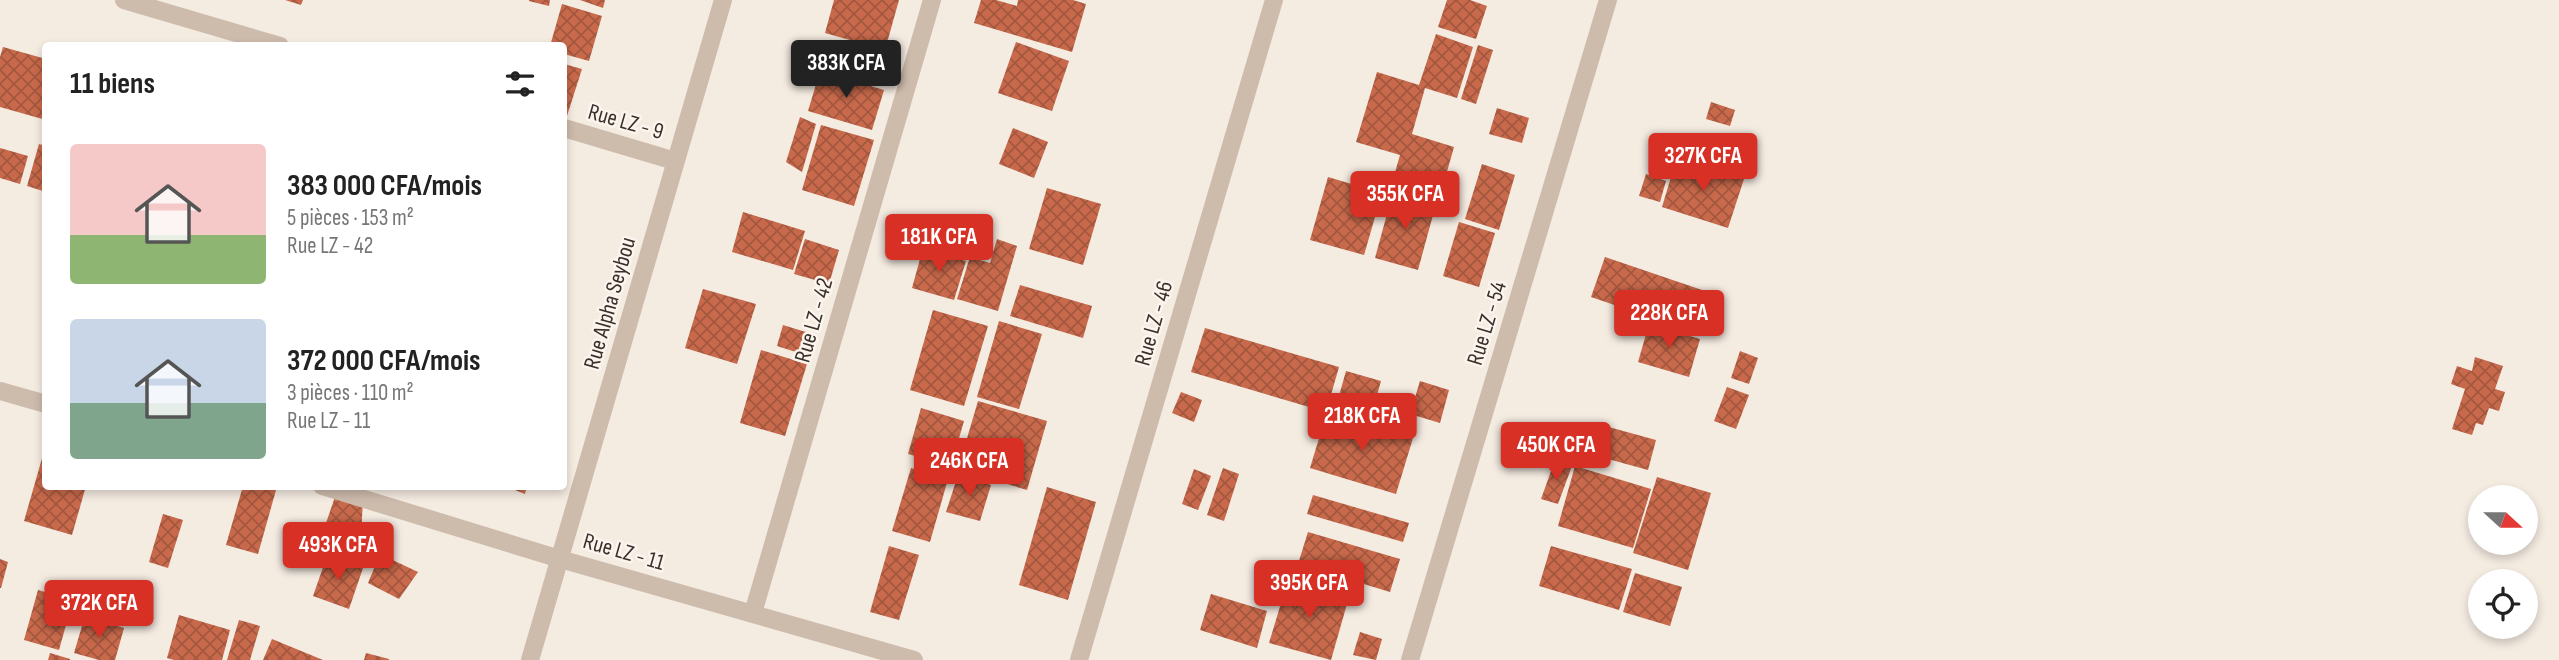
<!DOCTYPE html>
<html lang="fr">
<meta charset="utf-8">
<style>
body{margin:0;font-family:"Sofia Sans Condensed",sans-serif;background:#f6f6f6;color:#222;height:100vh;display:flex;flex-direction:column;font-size:26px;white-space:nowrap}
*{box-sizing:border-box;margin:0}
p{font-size:23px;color:#767676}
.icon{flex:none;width:38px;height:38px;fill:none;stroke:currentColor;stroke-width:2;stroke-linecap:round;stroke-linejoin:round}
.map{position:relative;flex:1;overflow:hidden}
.details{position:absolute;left:42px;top:42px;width:525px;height:448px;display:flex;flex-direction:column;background:#fff;border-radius:7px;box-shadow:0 4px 10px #0003}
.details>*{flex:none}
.needle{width:46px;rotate:111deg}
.buttons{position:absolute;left:2468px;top:485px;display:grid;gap:14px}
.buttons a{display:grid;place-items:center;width:70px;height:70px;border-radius:50%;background:#fff;box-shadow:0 4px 10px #0003;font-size:35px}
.price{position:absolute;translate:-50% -60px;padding:0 16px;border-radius:7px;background:#d93025;color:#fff;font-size:23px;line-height:46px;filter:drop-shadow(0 2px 4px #0008)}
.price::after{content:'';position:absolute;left:50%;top:42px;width:21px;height:16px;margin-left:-10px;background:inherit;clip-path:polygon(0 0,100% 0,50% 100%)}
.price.current{background:#222;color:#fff}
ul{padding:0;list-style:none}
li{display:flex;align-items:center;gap:21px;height:175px;padding:0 28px}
li span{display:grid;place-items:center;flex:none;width:196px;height:140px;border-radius:7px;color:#555}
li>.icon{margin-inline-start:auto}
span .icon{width:84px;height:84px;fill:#fffc;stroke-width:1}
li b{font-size:30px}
h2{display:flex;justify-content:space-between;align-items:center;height:84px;padding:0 28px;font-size:30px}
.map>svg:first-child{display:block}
</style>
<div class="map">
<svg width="2559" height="660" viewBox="0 0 2559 660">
<defs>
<pattern id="building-cross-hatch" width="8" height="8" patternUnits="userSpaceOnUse" patternTransform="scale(1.75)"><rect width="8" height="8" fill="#c8694b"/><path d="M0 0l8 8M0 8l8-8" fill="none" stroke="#a4573f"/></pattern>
</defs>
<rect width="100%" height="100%" fill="#f4ebe1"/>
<g fill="url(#building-cross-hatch)">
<path d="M285,0H303L301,5Z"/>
<path d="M529,0H550L549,6L529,1Z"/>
<path d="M580,0H605L603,8Z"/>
<path d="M834,0H899L885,50L825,33Z"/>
<path d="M981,0H996L1017,6L1018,0H1073L1086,4L1072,52L974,23Z"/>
<path d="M1447,0H1470L1487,6L1476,39L1438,27Z"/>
<path d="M562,4L602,16L589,61L564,54V46H550Z"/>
<path d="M1436,34L1473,47L1457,98L1425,88L1412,134L1454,147L1439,200L1391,186L1400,155L1356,142L1377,72L1419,85Z"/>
<path d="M1016,42L1069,61L1052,111L998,93Z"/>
<path d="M1478,45L1493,50L1476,104L1461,99Z"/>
<path d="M3,47L46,59V120L0,107V57Z"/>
<path d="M564,64L582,69L566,119L564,118Z"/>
<path d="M820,71L884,90L872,130L808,111Z"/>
<path d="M1711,102L1735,110L1730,126L1706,119Z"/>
<path d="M1497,108L1529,118L1522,143L1489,134Z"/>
<path d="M800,117L816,124L802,172L786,162Z"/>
<path d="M821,125L874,140L854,206L802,190Z"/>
<path d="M1013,128L1048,142L1034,178L999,164Z"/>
<path d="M1685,138L1750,158L1745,175L1680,155Z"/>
<path d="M39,144L46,146V192L27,186Z"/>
<path d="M0,148L28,156L20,184L0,178Z"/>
<path d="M1677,157L1744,179L1728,228L1662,207Z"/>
<path d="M1482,164L1515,175L1499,230L1465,219Z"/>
<path d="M1646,174L1666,181L1660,202L1639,196Z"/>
<path d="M1328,177L1382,193L1364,255L1310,240Z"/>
<path d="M1047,188L1101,204L1083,265L1029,249Z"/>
<path d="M1393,192L1436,204L1418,270L1375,258Z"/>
<path d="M743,212L805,231L793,270L732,252Z"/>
<path d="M1459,222L1495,233L1479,287L1443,276Z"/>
<path d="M805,239L839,250L829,284L794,274Z"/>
<path d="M997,239L1017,246L998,311L957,299L970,257L990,263Z"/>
<path d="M923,248L966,261L954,300L912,288Z"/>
<path d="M1605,257L1705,291L1691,331L1591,297Z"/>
<path d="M1020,285L1092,306L1083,338L1010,316Z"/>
<path d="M703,289L756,304L737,364L685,348Z"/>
<path d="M933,310L988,326L964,406L910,390Z"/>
<path d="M999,321L1042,334L1019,409L977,397Z"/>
<path d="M1649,324L1700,339L1689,377L1638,362Z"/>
<path d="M783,325L809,333L802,354L777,346Z"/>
<path d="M1205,328L1339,367L1326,412L1191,372Z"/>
<path d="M761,350L807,364L785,436L740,423Z"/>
<path d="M1740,351L1758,358L1749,384L1731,378Z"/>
<path d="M2475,357L2503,366L2495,389L2505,392L2499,411L2489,408L2483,425L2476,423L2472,435L2452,429L2465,389L2451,384L2457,366L2472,371Z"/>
<path d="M1346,371L1381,381L1370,420L1335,410Z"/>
<path d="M1420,381L1449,390L1440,423L1410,414Z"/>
<path d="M1727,387L1749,395L1736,429L1714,421Z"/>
<path d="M1181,392L1202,400L1194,422L1172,413Z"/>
<path d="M978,401L1047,421L1027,490L958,469Z"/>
<path d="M921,408L964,421L951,466L908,454Z"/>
<path d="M1327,412L1413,438L1396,494L1310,468Z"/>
<path d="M1605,426L1656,440L1648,470L1597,456Z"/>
<path d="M45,448L46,486H86L72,535L24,521Z"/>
<path d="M1555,460L1572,466L1558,504L1541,499Z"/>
<path d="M1575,466L1651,489L1633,548L1558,526Z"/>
<path d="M911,468L948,479L930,542L892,531Z"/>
<path d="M1223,468L1239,474L1224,521L1207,515Z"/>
<path d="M1194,469L1211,476L1198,510L1182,504Z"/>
<path d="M958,475L991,485L980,521L946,512Z"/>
<path d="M1657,477L1711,493L1688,570L1633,553Z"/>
<path d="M243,486H264L276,490L258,554L226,545Z"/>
<path d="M505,486H527L525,494Z"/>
<path d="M1047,487L1096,502L1068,600L1019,585Z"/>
<path d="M337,491L363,500L361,535L326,523Z"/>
<path d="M1313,495L1409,523L1403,542L1307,514Z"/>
<path d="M163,514L183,520L168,568L149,562Z"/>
<path d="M1308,532L1400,559L1390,592L1298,564Z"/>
<path d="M889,546L919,555L899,620L870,612Z"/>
<path d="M1551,546L1632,569L1619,610L1539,586Z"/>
<path d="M380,554L418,572L399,599L368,583Z"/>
<path d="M327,556L363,568L349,609L313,596Z"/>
<path d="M0,559L8,562L1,588H0Z"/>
<path d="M1635,573L1682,587L1670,626L1623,612Z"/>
<path d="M1288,580L1349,597L1331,660L1269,643Z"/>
<path d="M38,590L73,600L59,650L24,640Z"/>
<path d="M1211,594L1267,611L1257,648L1200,630Z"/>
<path d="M179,615L230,630L222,660H174L167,658Z"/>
<path d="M85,616L124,628L115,660H99L74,653Z"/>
<path d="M239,620L260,626L250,660H227Z"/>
<path d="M1360,632L1382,639L1376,660L1353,655Z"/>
<path d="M272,639L323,660H263Z"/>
<path d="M50,653L70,659V660H48Z"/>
<path d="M366,653L389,659V660H364Z"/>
</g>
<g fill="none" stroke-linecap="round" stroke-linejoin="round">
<g stroke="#cdbbac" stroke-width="18">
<path d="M124,0L280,46"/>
<path d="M564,128L675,161"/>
<path d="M0,391L46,404"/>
<path d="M322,486L560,559L914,660"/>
<path d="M753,613L932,0"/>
<path d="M530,660L723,0"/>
<path d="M1079,660L1274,0"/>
<path d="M1410,660L1608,0"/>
</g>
</g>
<g text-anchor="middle" stroke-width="5" stroke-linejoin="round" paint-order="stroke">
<g font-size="23" fill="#3b302b" stroke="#fbf5ee">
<text transform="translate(626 121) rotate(16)" y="8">Rue LZ - 9</text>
<text transform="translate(609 303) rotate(-74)" y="8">Rue Alpha Seybou</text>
<text transform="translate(813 320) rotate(-74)" y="8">Rue LZ - 42</text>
<text transform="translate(1153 323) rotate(-74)" y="8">Rue LZ - 46</text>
<text transform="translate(1486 323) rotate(-73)" y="8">Rue LZ - 54</text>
<text transform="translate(624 551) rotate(16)" y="8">Rue LZ - 11</text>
</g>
</g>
</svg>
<div class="buttons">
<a><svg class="needle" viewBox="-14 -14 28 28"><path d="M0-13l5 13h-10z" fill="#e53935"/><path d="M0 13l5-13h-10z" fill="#767676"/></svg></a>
<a><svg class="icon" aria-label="locate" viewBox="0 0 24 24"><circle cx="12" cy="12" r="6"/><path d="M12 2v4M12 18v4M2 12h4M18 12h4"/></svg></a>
</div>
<b class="price current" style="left:846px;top:100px">383K CFA</b>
<b class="price" style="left:1703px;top:193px">327K CFA</b>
<b class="price" style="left:1405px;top:231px">355K CFA</b>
<b class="price" style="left:939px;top:274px">181K CFA</b>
<b class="price" style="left:1669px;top:350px">228K CFA</b>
<b class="price" style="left:1362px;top:453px">218K CFA</b>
<b class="price" style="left:1556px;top:482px">450K CFA</b>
<b class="price" style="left:969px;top:498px">246K CFA</b>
<b class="price" style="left:338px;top:582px">493K CFA</b>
<b class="price" style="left:1309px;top:620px">395K CFA</b>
<b class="price" style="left:99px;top:640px">372K CFA</b>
<section class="details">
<h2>11 biens<svg class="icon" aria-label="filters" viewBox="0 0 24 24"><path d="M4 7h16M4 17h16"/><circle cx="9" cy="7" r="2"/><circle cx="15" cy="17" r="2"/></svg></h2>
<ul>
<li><span style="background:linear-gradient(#f6c9c9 65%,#8fb573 0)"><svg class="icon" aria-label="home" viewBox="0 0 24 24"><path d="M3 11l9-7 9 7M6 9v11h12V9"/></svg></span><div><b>383 000 CFA/mois</b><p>5 pièces · 153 m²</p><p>Rue LZ - 42</p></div></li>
<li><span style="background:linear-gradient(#c9d6e8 60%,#7fa58c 0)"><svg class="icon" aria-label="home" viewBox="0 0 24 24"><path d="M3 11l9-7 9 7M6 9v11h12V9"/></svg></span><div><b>372 000 CFA/mois</b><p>3 pièces · 110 m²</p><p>Rue LZ - 11</p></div></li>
</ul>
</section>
</div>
